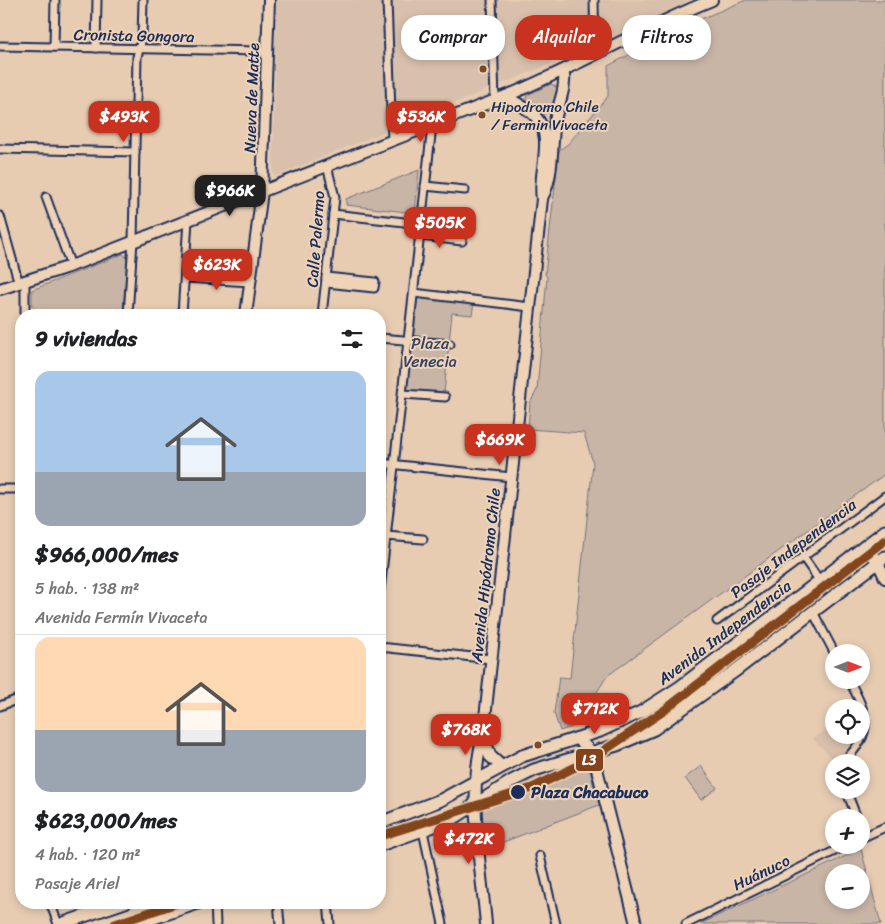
<!DOCTYPE html>
<html lang="es">
<meta charset="utf-8">
<style>
body{margin:0;font-family:Sriracha,sans-serif;background:#f2f2f2;color:#202124;height:100vh;display:flex;flex-direction:column;font-size:19px;white-space:nowrap}
*{box-sizing:border-box;margin:0}
p{font-size:16px;color:#757577}
.icon{flex:none;width:28px;height:28px;fill:none;stroke:currentColor;stroke-width:2;stroke-linecap:round;stroke-linejoin:round}
.map{position:relative;flex:1;overflow:hidden}
.drawer{position:absolute;left:15px;top:309px;width:371px;height:600px;display:flex;flex-direction:column;background:#fff;border-radius:20px;box-shadow:0 2px 8px #0003}
.drawer>*{flex:none}
.guide{position:absolute;left:401px;top:15px;width:409px;height:45px;display:flex;gap:10px}
.needle{width:32px;rotate:90deg}
.buttons{position:absolute;left:825px;top:644px;display:grid;gap:10px}
.buttons a{display:grid;place-items:center;width:45px;height:45px;border-radius:50%;background:#fff;box-shadow:0 2px 8px #0003;font-size:25px}
.price{position:absolute;translate:-50% -42px;padding:0 11px;border-radius:10px;background:#c8321e;color:#fff;font-size:16px;line-height:32px;filter:drop-shadow(0 1px 2px #0008)}
.price::after{content:'';position:absolute;left:50%;top:30px;width:15px;height:11px;margin-left:-8px;background:inherit;clip-path:polygon(0 0,100% 0,50% 100%)}
.price.selected{background:#222;color:#fff}
ul{padding:0;list-style:none}
li{display:grid;align-content:center;gap:10px;height:265px;padding:0 20px}
li+li{border-top:1px solid #e0e0e0}
li span{display:grid;place-items:center;height:155px;border-radius:15px;color:#555}
li>.icon{margin-inline-start:auto}
span .icon{width:90px;height:90px;fill:#fffc;stroke-width:1}
li b{font-size:21px}
h2{display:flex;justify-content:space-between;align-items:center;height:60px;padding:0 20px;font-size:21px}
.tag{padding:0 18px;border-radius:20px;background:#fff;box-shadow:0 2px 8px #0003;font-size:18px;line-height:45px}
.tag.selected{background:#c8321e;color:#fff}
.map>svg:first-child{display:block}
</style>
<div class="map">
<svg width="885" height="924" viewBox="0 0 885 924">
<rect width="100%" height="100%" fill="#e7ccb2"/>
<filter id="ink" filterUnits="userSpaceOnUse"><feTurbulence type="fractalNoise" baseFrequency=".02" numOctaves="2"/><feDisplacementMap in="SourceGraphic" scale="10" xChannelSelector="R" yChannelSelector="G"/><feConvolveMatrix kernelMatrix="1 2 1 2 8 2 1 2 1" color-interpolation-filters="sRGB"/></filter>
<g filter="url(#ink)">
<g fill="#d8c0ac">
<path d="M276,0H692L607,41L276,176L273,174Z"/>
<path d="M834,726V735H859L850,750L841,759L832,758L812,738Z"/>
</g>
<g fill="#c9b5a6" stroke="#727282" fill-rule="evenodd">
<path d="M746,0H885V474L607,676L590,703L595,719L560,731L554,713L559,677L570,678L593,463L584,433L528,429L530,403L537,390L547,277L545,274L559,150L568,144L608,96V66L684,26Z"/>
<path d="M551,84L558,88L559,91L551,112L541,115L525,103L527,95Z"/>
<path d="M419,170L415,213L346,205V199Z"/>
<path d="M123,254L127,258L123,313L115,315L37,311L32,306V290Z"/>
<path d="M418,297L474,303L472,315L452,313L444,393L408,391L407,389L416,299Z"/>
<path d="M587,760L599,805L483,850C482,837 477,816 485,805C502,782 560,767 587,760Z"/>
<path d="M701,766L717,788L701,800L685,778Z"/>
<path d="M861,849L881,924H700ZM834,872H861V900H834Z"/>
</g>
<g fill="none" stroke-linecap="round" stroke-linejoin="round">
<g stroke="#1b2f5e" stroke-width="11">
<g id="street">
<path d="M387,0L392,140"/>
<path d="M492,0L495,101"/>
<path d="M594,0L595,56"/>
<path d="M0,46L267,51"/>
<path d="M54,47L55,0"/>
<path d="M96,48L97,0"/>
<path d="M0,149L135,152"/>
<path d="M425,186L465,190"/>
<path d="M46,197L71,266"/>
<path d="M333,214L422,224"/>
<path d="M0,216L19,284"/>
<path d="M421,236L462,241"/>
<path d="M185,278L250,282"/>
<path d="M25,282V315"/>
<path d="M326,283L374,288L375,282L326,277"/>
<path d="M414,293L530,307"/>
<path d="M128,315L133,241L137,57L142,38L143,0"/>
<path d="M182,315L188,220"/>
<path d="M322,315L335,197L327,166"/>
<path d="M380,338L450,344"/>
<path d="M403,394L445,397"/>
<path d="M380,463L511,477"/>
<path d="M0,489H21"/>
<path d="M386,536L423,539"/>
<path d="M803,557L819,580"/>
<path d="M380,591L432,126"/>
<path d="M813,612L834,652"/>
<path d="M717,621L885,496"/>
<path d="M380,647L491,659"/>
<path d="M0,706L21,698"/>
<path d="M843,762C875,732 868,716 849,680"/>
<path d="M846,790L857,818"/>
<path d="M423,831L443,924"/>
<path d="M861,838L885,827"/>
<path d="M540,856L556,924"/>
<path d="M50,902L58,924"/>
<path d="M215,902L216,924"/>
<path d="M278,902L280,924"/>
<path d="M328,902L330,924"/>
<path d="M686,924L847,845"/>
</g>
</g>
<g stroke="#1b2f5e" stroke-width="14">
<g id="secondary">
<path d="M542,198C554,176 551,146 555,121C558,104 566,90 564,72"/>
<path d="M0,289L71,266L506,96C576,67 642,28 712,0"/>
<path d="M246,315L262,191L269,0"/>
<path d="M865,546L878,562L885,578"/>
<path d="M577,738L593,753L636,924"/>
<path d="M486,924C481,866 467,793 483,736L542,199C537,173 556,137 535,116C527,108 516,103 506,96"/>
</g>
</g>
<g stroke="#1b2f5e" stroke-width="15">
<g id="primary">
<path d="M483,736L490,756L501,766"/>
<path d="M380,823L441,800L522,756L600,731L641,712L680,687L885,531"/>
<path d="M380,845L451,820L512,781L534,770L617,745L654,729L735,671L885,557"/>
<path d="M61,924L125,902"/>
<path d="M136,924L201,902"/>
</g>
</g>
<use href="#street" stroke="#efd3b6" stroke-width="7"/>
<use href="#secondary" stroke="#efd3b6" stroke-width="10"/>
<use href="#primary" stroke="#efd3b6" stroke-width="11"/>
<g stroke="#efd3b6" stroke-width="12">
<g id="metro-1">
<path d="M380,836L532,788L588,761L662,712L885,540"/>
<path d="M115,924L180,902"/>
</g>
</g>
<use href="#metro-1" stroke="#83441d" stroke-width="9"/>
</g>
</g>
<g fill="#7a4b2a" stroke="#efd3b6" stroke-width="2">
<circle cx="483" cy="69" r="4.5"/>
<circle cx="482" cy="115" r="4.5"/>
<circle cx="538" cy="745" r="4.5"/>
</g>
<circle fill="#1b2f5e" stroke="#efd3b6" stroke-width="2" cx="518" cy="792" r="8"/>
<g text-anchor="middle" stroke-width="4" stroke-linejoin="round" paint-order="stroke">
<g font-size="15" fill="#1b2f5e" stroke="#efd3b6" text-anchor="start">
<text x="491" y="112">Hipodromo Chile<tspan x="491" dy="18">/ Fermin Vivaceta</tspan></text>
</g>
<g font-size="16" fill="#1b2f5e" stroke="#efd3b6">
<text transform="translate(134 35) rotate(1)" y="6">Cronista Gongora</text>
<text transform="translate(251 98) rotate(-88)" y="6">Nueva de Matte</text>
<text transform="translate(315 239) rotate(-86)" y="6">Calle Palermo</text>
<text transform="translate(793 548) rotate(-37)" y="6">Pasaje Independencia</text>
<text transform="translate(485 575) rotate(-84)" y="6">Avenida Hipódromo Chile</text>
<text transform="translate(724 632) rotate(-37)" y="6">Avenida Independencia</text>
<text transform="translate(761 872) rotate(-26)" y="6">Huánuco</text>
</g>
<g font-size="16" fill="#354369" stroke="#efd3b6">
<text x="430" y="349">Plaza<tspan x="430" dy="18">Venecia</tspan></text>
</g>
<g font-size="16" font-weight="bold" fill="#1b2f5e" stroke="#efd3b6" text-anchor="start">
<text x="531" y="798">Plaza Chacabuco</text>
</g>
</g>
<rect stroke="#efd3b6" stroke-width="2" x="575" y="748" width="29" height="24" rx="5" fill="#83441d"/>
<g font-size="14" text-anchor="middle" font-weight="bold" fill="#fff">
<text x="589" y="765">L3</text>
</g>
</svg>
<div class="buttons">
<a><svg class="needle" viewBox="-14 -14 28 28"><path d="M0-13l5 13h-10z" fill="#e53935"/><path d="M0 13l5-13h-10z" fill="#757577"/></svg></a>
<a><svg class="icon" aria-label="locate" viewBox="0 0 24 24"><circle cx="12" cy="12" r="6"/><path d="M12 2v4M12 18v4M2 12h4M18 12h4"/></svg></a>
<a><svg class="icon" aria-label="layers" viewBox="0 0 24 24"><path d="M12 4l9 5-9 5-9-5zM3 14l9 5 9-5"/></svg></a>
<a>+</a>
<a>−</a>
</div>
<b class="price" style="left:124px;top:143px">$493K</b>
<b class="price" style="left:421px;top:143px">$536K</b>
<b class="price selected" style="left:230px;top:217px">$966K</b>
<b class="price" style="left:440px;top:249px">$505K</b>
<b class="price" style="left:217px;top:291px">$623K</b>
<b class="price" style="left:500px;top:466px">$669K</b>
<b class="price" style="left:595px;top:735px">$712K</b>
<b class="price" style="left:466px;top:756px">$768K</b>
<b class="price" style="left:469px;top:865px">$472K</b>
<div class="guide">
<a class="tag">Comprar</a>
<a class="tag selected">Alquilar</a>
<a class="tag">Filtros</a>
</div>
<section class="drawer">
<h2>9 viviendas<svg class="icon" aria-label="filters" viewBox="0 0 24 24"><path d="M4 7h16M4 17h16"/><circle cx="9" cy="7" r="2"/><circle cx="15" cy="17" r="2"/></svg></h2>
<ul>
<li><span style="background:linear-gradient(#a9c7e8 65%,#9aa5b1 0)"><svg class="icon" aria-label="home" viewBox="0 0 24 24"><path d="M3 11l9-7 9 7M6 9v11h12V9"/></svg></span><div><b>$966,000/mes</b><p>5 hab. · 138 m²</p><p>Avenida Fermín Vivaceta</p></div></li>
<li><span style="background:linear-gradient(#ffd9b3 60%,#9aa5b1 0)"><svg class="icon" aria-label="home" viewBox="0 0 24 24"><path d="M3 11l9-7 9 7M6 9v11h12V9"/></svg></span><div><b>$623,000/mes</b><p>4 hab. · 120 m²</p><p>Pasaje Ariel</p></div></li>
</ul>
</section>
</div>
